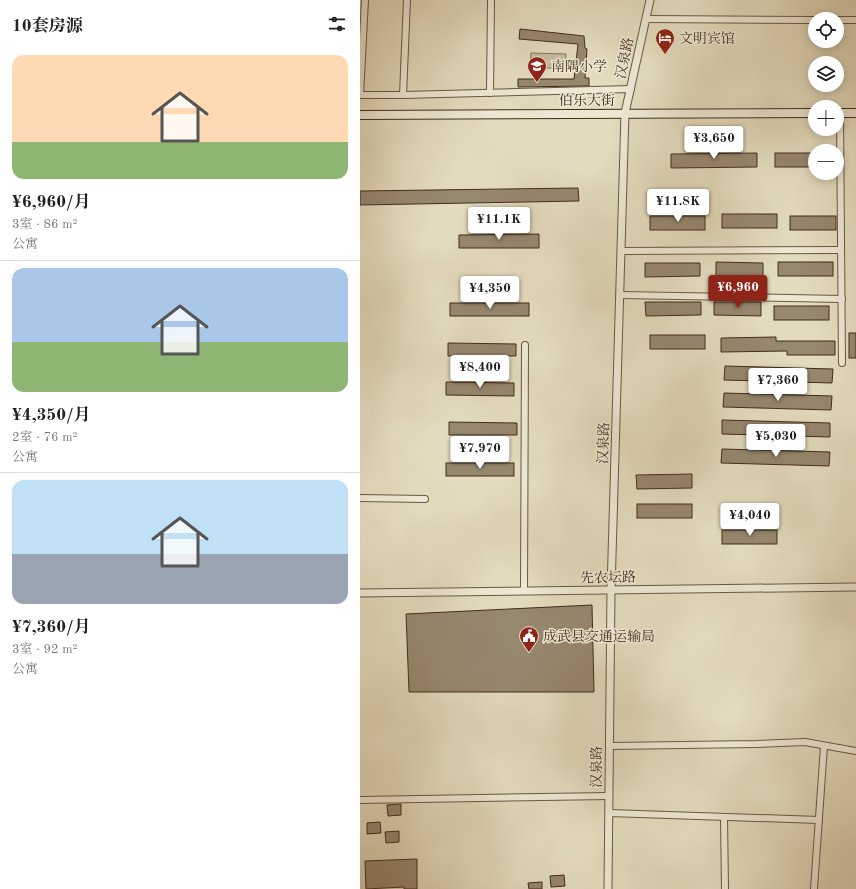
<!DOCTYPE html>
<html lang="zh">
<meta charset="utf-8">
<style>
body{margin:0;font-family:"Old Standard TT","Noto Serif SC",serif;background:#f2f2f2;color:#222;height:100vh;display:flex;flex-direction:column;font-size:15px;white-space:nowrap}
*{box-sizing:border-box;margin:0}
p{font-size:13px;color:#767676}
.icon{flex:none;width:22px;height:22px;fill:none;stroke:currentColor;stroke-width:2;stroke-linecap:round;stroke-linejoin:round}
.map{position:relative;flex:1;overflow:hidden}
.details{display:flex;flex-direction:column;background:#fff;width:360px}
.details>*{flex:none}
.tools{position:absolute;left:448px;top:12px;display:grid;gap:8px}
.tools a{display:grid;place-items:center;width:36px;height:36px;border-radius:50%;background:#fff;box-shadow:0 2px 10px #0003;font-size:20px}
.price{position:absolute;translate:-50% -34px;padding:0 9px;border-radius:4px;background:#fff;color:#222;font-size:13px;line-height:26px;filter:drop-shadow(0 1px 2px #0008)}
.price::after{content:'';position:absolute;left:50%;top:24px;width:12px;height:9px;margin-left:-6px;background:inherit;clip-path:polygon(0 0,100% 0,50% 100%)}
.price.active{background:#8f2418;color:#fff}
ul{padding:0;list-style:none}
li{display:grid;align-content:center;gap:8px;height:212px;padding:0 12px}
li+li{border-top:1px solid #e0e0e0}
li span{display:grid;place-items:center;height:124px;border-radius:12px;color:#555}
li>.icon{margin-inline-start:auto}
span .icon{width:72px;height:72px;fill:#fffc;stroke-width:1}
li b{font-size:17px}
h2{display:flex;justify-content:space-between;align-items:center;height:48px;padding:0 12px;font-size:17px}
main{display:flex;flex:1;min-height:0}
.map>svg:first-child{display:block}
</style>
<main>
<section class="details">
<h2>10套房源<svg class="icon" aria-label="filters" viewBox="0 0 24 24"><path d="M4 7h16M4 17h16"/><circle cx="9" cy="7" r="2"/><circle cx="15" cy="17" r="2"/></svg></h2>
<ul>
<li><span style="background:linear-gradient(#ffd9b3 70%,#8fb573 0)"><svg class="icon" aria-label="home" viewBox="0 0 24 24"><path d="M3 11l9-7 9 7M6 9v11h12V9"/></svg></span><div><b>¥6,960/月</b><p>3室 · 86 m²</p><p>公寓</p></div></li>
<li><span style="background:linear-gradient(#a9c7e8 60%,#8fb573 0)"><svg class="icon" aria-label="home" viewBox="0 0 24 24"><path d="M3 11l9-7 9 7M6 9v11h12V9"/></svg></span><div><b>¥4,350/月</b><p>2室 · 76 m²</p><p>公寓</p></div></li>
<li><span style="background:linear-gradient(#bfe0f5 60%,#9aa5b1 0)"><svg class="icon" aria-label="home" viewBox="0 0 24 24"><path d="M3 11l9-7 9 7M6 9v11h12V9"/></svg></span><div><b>¥7,360/月</b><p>3室 · 92 m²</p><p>公寓</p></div></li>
</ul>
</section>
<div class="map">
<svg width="496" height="889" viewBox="0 0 496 889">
<rect width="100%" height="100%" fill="#e3dbbd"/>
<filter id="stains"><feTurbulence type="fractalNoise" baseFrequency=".005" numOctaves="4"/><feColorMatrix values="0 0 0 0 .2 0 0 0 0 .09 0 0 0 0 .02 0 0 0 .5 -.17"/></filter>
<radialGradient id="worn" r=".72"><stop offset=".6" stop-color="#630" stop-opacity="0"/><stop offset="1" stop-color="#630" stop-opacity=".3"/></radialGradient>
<path fill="#c8bda1" stroke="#85745e" d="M171,53L206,54L205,68H170Z"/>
<g fill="#96876f" stroke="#422c1b">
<path d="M160,29L224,36L225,48L227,49L225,78H229V86L158,87V79H214L218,44L159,39Z"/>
<path d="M397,153V167L311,168V154Z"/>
<rect x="415" y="153" width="40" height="14"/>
<path d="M218,188L219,201L0,205V191Z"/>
<rect x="362" y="214" width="55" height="14"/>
<rect x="290" y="216" width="55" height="14"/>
<rect x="430" y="216" width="46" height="14"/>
<path d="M179,234V248H99V235Z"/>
<path d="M356,262L403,263V277L356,276Z"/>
<rect x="418" y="262" width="55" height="14"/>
<path d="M285,263H340V276L285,277Z"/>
<path d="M285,302H341V315L286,316Z"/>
<path d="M354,302H401V316L354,315Z"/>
<rect x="90" y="303" width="79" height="13"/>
<rect x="414" y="306" width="55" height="14"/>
<rect x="489" y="333" width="7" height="25"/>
<rect x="290" y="335" width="55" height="14"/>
<path d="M416,337V341H475V355H427V351L361,352V338Z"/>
<path d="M88,343L156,344V356H88Z"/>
<path d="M365,366L473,369L472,383L364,380Z"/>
<path d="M86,382L154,383V396L86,395Z"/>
<path d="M364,393L472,396L471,410L363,407Z"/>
<path d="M362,420L470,423V437L362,434Z"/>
<path d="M89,422L157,423V435H89Z"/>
<path d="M362,449L470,452L469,466L361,463Z"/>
<rect x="86" y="463" width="68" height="13"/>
<path d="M332,474V488L277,489L276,475Z"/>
<rect x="277" y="504" width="55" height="14"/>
<rect x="362" y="530" width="55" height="14"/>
<path d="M232,605L234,692H49L46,614Z"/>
<path d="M41,804V815L28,816L27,805Z"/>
<path d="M20,822L21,833L7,834V823Z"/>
<path d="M39,831V842L26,843L25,832Z"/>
<path d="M57,859V889H44V887L6,889L5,861Z"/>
<path d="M204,875L205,886L191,887L190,876Z"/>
<path d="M182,882V889H169L168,883Z"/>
</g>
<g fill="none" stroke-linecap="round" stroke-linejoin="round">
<g stroke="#6a5844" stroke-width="8">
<g id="minor">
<path d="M286,19L455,20"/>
<path d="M477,20H496"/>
<path d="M130,93L131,0"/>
<path d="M0,95H43L271,89"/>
<path d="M0,95L5,0"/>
<path d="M43,95L47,0"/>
<path d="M480,113L482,363"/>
<path d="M261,251L481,250"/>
<path d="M260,295L482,299"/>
<path d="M0,498L65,499"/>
<path d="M164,591L165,345"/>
<path d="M250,746L396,744L445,742L496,751"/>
<path d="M0,800L249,796"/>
<path d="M249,813L459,820"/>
<path d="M364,817L365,889"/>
<path d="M454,889L464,746"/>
</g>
</g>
<g stroke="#6a5844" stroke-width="9">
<g id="tertiary">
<path d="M0,593L496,587"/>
<path d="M248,889L251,590L265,113L290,0"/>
</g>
</g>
<g stroke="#422c1b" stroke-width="10">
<g id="secondary">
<path d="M477,113H496"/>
<path d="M0,115L455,113"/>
</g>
</g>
<use href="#minor" stroke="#ede8d4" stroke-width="6"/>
<use href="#tertiary" stroke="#ede8d4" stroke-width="7"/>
<use href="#secondary" stroke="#ede8d4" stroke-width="8"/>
</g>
<defs>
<g id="hotel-pin" transform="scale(1)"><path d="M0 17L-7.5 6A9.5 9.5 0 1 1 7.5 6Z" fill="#8f2418" stroke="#ede8d4"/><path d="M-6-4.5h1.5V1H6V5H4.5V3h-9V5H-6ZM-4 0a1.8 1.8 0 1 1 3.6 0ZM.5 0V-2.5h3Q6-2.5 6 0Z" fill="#fff"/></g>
<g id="school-pin" transform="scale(1)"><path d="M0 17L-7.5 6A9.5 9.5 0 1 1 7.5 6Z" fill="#8f2418" stroke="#ede8d4"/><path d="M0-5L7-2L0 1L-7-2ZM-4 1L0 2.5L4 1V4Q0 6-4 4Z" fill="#fff"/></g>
<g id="civic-pin" transform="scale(1)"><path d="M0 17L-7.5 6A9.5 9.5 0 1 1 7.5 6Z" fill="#8f2418" stroke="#ede8d4"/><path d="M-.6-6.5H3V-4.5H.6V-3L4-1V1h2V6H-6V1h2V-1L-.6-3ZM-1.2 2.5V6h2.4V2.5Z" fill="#fff"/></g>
</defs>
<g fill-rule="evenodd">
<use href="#hotel-pin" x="305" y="38"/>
<use href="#school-pin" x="177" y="66"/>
<use href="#civic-pin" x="169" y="636"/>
</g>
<g text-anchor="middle" stroke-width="3" stroke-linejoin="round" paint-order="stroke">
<g font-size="14" fill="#422c1b" stroke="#ede8d4" text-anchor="start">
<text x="319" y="43">文明宾馆</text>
<text x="191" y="71">南隅小学</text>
<text x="183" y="641">成武县交通运输局</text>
</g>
<g font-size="14" fill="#422c1b" stroke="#ede8d4">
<text transform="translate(264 58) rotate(-78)" y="5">汉泉路</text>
<text x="227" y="105">伯乐大街</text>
<text transform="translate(243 443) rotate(-88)" y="5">汉泉路</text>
<text transform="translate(248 577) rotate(-1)" y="5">先农坛路</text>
<text transform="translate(236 767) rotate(-89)" y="5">汉泉路</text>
</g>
</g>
<rect width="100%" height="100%" filter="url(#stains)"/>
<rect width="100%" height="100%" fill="url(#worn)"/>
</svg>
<div class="tools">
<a><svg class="icon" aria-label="locate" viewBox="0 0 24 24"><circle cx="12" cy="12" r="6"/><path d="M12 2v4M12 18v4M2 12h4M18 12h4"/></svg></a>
<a><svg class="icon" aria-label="layers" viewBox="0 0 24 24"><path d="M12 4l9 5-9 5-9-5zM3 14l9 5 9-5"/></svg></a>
<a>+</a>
<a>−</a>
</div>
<b class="price" style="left:354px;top:160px">¥3,650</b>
<b class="price" style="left:318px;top:223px">¥11.8K</b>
<b class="price" style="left:139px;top:241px">¥11.1K</b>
<b class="price active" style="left:378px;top:309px">¥6,960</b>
<b class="price" style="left:130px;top:310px">¥4,350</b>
<b class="price" style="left:120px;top:389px">¥8,400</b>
<b class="price" style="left:418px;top:402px">¥7,360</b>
<b class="price" style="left:416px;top:458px">¥5,030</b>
<b class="price" style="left:120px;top:470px">¥7,970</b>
<b class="price" style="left:390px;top:537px">¥4,040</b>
</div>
</main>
